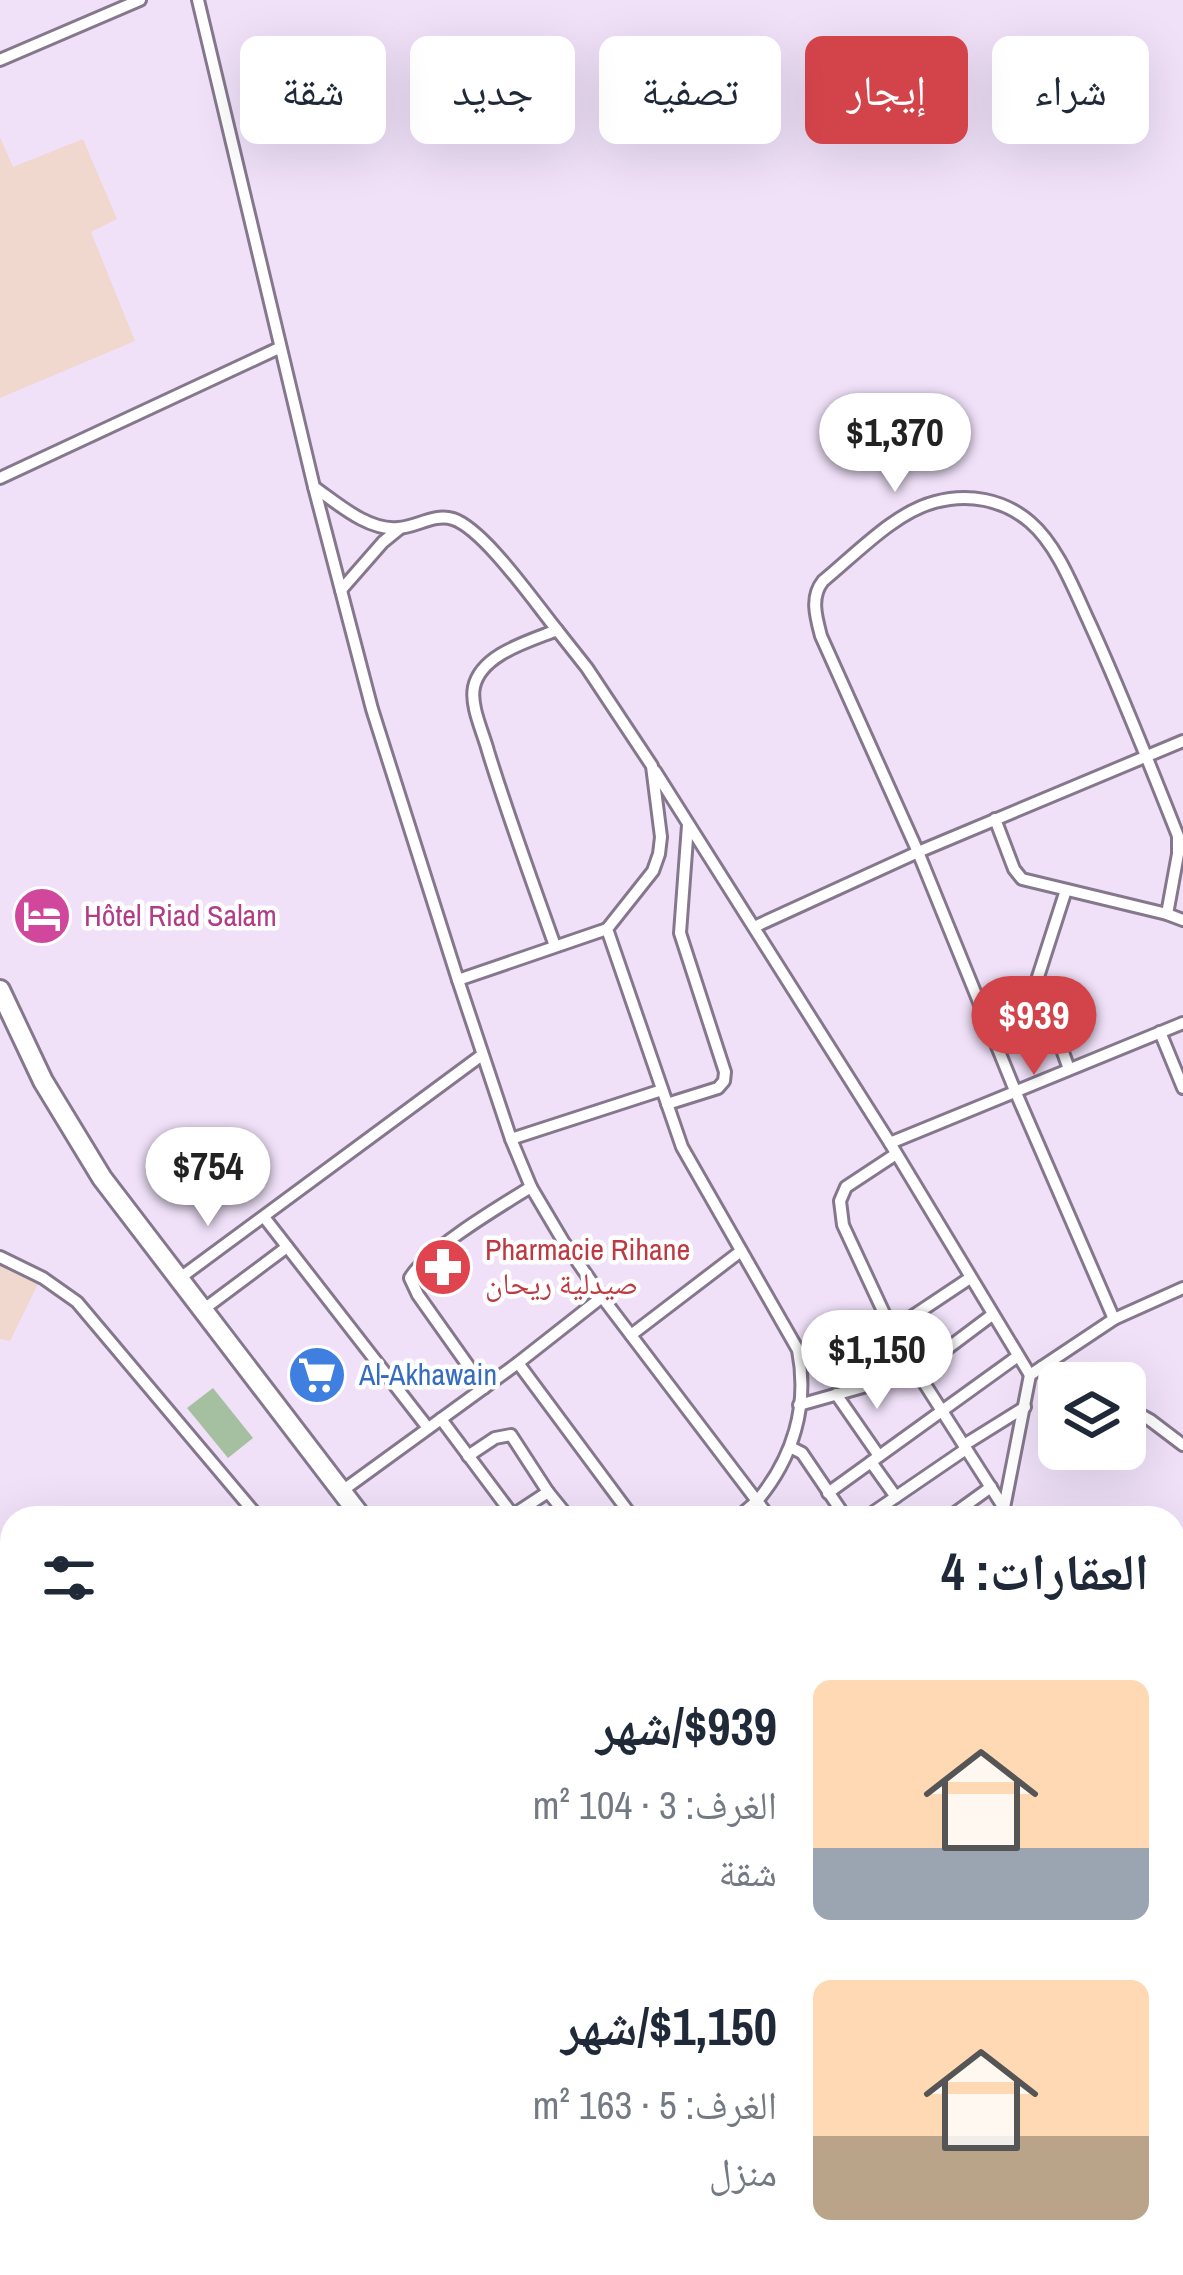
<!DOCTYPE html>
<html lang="ar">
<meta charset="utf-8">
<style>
body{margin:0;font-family:"Archivo Narrow","Noto Naskh Arabic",sans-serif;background:#f6f6f7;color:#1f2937;direction:rtl;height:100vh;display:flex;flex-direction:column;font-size:45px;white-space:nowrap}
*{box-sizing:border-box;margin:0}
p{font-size:39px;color:#747a83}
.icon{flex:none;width:66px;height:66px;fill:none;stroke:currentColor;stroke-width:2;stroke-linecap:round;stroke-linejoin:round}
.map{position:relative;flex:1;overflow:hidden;direction:ltr}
.drawer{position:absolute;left:0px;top:1506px;width:1185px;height:771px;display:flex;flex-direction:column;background:#fff;border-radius:36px 36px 0 0;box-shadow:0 12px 48px #0002;direction:rtl}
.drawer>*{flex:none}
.guide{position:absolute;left:36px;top:36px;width:1113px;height:108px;direction:rtl;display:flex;gap:24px}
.buttons{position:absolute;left:1038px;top:1362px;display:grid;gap:24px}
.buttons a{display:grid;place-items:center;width:108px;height:108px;border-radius:18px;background:#fff;box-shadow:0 12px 48px #0002;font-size:60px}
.price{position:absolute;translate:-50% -102px;padding:0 27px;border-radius:42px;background:#fff;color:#222;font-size:39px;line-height:78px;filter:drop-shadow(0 3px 6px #0008)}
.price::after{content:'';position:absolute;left:50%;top:72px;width:36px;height:27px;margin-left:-18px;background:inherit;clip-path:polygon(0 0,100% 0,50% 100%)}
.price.current{background:#d3434a;color:#fff}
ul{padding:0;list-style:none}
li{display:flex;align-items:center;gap:36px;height:300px;padding:0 36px}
li span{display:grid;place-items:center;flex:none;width:336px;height:240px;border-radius:18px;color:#555}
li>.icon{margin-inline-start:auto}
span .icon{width:144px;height:144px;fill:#fffc;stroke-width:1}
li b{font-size:51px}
h2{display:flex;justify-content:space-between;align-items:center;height:144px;padding:0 36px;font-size:51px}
.pill{padding:0 42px;border-radius:18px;background:#fff;box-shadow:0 12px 48px #0002;font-size:42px;line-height:108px}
.pill.current{background:#d3434a;color:#fff}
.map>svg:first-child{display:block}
</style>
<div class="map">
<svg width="1183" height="2275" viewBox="0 0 1183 2275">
<rect width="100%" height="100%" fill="#f0e1f9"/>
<g fill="#f0d8cf">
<path d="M0,137L13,167L83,139L117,219L91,232L135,341L0,398Z"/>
<path d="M0,1266L38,1284L10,1341L0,1339Z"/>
</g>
<path fill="#f0d6db" d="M444,2265H746L733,2275H452Z"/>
<path fill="#a5c0a0" d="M213,1388L253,1438L228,1458L187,1408Z"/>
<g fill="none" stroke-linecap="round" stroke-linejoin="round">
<g stroke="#85788d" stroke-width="16">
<g id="street">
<path d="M198,0L314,487C337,503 368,531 398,528C417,527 434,513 453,519C484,529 535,603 557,630"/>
<path d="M0,60L140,0"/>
<path d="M0,478L279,348"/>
<path d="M314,487L372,709L458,980L607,929"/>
<path d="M341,590L383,542L399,529"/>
<path d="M655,771L890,1143L1030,1375"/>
<path d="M995,819L1014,869L1022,879L1167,914L1183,920"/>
<path d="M1066,890L1037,980L1069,1069"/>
<path d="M754,927L918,852L1183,741"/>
<path d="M458,980L511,1139L531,1187L563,1241L602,1297L757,1501C793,1458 809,1406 798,1350L682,1147L607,929L653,871L659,854L661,837L652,766L587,668L557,630C530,641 481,654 474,687C470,706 483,732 488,751C508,816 532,881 555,946"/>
<path d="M1160,1032L1183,1088"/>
<path d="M667,1104L718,1088L724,1081L725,1072L680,933L688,825"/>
<path d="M511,1139L662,1090"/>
<path d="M890,1143L1183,1023"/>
<path d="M896,1154L846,1187L840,1201L843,1225L896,1339L1004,1508"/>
<path d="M264,1217L428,1428"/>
<path d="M0,1257L43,1278L77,1302L259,1518"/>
<path d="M180,1278L482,1055"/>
<path d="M204,1309L287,1247"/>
<path d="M1114,1319L1016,1093L918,852L821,636C816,617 810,597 823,581C855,555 895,512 935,502C968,493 1003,499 1030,522C1058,546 1074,590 1090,624C1122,694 1150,765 1178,836V854L1167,914"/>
<path d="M892,1330L970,1278"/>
<path d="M631,1335L741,1251"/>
<path d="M518,1363L633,1518"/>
<path d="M1042,1367L1079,1383"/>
<path d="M484,1388L418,1295L410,1278C426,1250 502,1205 531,1187"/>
<path d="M836,1394L879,1456"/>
<path d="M799,1405L916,1372L992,1315"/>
<path d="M1125,1406L1150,1420L1183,1445"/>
<path d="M441,1419L515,1518"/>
<path d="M964,1445L1025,1407"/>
<path d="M792,1448L802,1453L844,1515L853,1518"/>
<path d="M468,1456L495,1438L511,1435L548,1492"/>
<path d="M871,1462L896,1497"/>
<path d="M342,1491L518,1363L602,1297"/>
<path d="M828,1493L1018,1356"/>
<path d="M513,1515L548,1492L569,1518"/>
<path d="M737,1518L757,1501L770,1518"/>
<path d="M865,1518L966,1449"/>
<path d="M948,1518L991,1487"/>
<path d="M1002,1518L1030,1375L1114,1319L1183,1288"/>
<path d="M1173,1570L1183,1574"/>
<path d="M1173,1798L1183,1801"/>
<path d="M1173,1861L1183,1850"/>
<path d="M1173,1987L1183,1997"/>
<path d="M0,2063L12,2057"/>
<path d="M1173,2099L1183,2089"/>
<path d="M1173,2205L1183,2216"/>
<path d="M1173,2236L1177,2233L1183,2234"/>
<path d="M171,2265L177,2275"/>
<path d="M829,2265L837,2275"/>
<path d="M58,2275L77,2265"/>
<path d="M323,2275L334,2265"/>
<path d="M748,2275L761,2265"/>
<path d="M1131,2275L1142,2265"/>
</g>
</g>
<g stroke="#85788d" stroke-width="24">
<g id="primary">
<path d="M0,990L43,1081L102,1178L362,1518"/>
<path d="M912,2265L919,2275"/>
</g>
</g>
<use href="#street" stroke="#fff" stroke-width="10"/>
<use href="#primary" stroke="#fff" stroke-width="18"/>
</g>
<defs>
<g id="hotel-disc" transform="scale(3)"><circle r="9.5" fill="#d1479c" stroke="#fff"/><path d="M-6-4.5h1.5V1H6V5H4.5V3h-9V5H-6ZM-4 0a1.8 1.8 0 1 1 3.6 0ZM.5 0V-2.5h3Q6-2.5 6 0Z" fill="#fff"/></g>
<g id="pharmacy-disc" transform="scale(3)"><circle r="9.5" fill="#e0444e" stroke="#fff"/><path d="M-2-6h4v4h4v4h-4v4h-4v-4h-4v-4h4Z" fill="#fff"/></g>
<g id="supermarket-disc" transform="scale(3)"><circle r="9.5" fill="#3f7fe0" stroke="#fff"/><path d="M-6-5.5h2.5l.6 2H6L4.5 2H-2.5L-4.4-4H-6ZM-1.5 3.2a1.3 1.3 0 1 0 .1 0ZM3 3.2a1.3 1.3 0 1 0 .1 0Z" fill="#fff"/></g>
</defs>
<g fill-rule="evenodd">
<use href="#hotel-disc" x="42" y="916"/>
<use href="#pharmacy-disc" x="443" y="1267"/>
<use href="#supermarket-disc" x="317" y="1375"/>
</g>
<g text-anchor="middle" stroke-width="9" stroke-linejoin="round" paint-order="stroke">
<g font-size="30" fill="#b23c85" stroke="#fff" text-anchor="start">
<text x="84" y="926">Hôtel Riad Salam</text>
</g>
<g font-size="30" fill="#be3a42" stroke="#fff" text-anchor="start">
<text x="485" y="1260">Pharmacie Rihane<tspan x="485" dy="34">صيدلية ريحان</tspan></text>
</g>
<g font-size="30" fill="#366cbe" stroke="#fff" text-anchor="start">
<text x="359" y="1385">Al-Akhawain</text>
</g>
</g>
</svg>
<div class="buttons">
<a><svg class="icon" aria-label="layers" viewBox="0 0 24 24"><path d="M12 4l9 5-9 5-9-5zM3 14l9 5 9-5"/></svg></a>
</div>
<b class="price" style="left:895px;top:495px">$1,370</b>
<b class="price current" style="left:1034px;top:1078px">$939</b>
<b class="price" style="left:208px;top:1229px">$754</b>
<b class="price" style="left:877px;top:1412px">$1,150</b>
<div class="guide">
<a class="pill">شراء</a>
<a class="pill current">إيجار</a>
<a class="pill">تصفية</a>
<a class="pill">جديد</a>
<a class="pill">شقة</a>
</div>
<section class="drawer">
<h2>العقارات: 4<svg class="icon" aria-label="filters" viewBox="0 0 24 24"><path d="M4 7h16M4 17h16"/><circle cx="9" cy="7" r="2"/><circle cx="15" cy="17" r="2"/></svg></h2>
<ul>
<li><span style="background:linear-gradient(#ffd9b3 70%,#9aa5b1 0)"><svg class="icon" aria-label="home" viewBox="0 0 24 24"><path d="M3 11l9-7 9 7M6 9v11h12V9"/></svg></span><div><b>$939/شهر</b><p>الغرف: 3 · 104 m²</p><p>شقة</p></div></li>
<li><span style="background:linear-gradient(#ffd9b3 65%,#b9a48a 0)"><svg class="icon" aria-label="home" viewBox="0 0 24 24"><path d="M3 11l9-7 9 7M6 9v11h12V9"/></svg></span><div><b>$1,150/شهر</b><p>الغرف: 5 · 163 m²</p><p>منزل</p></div></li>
</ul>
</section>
</div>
